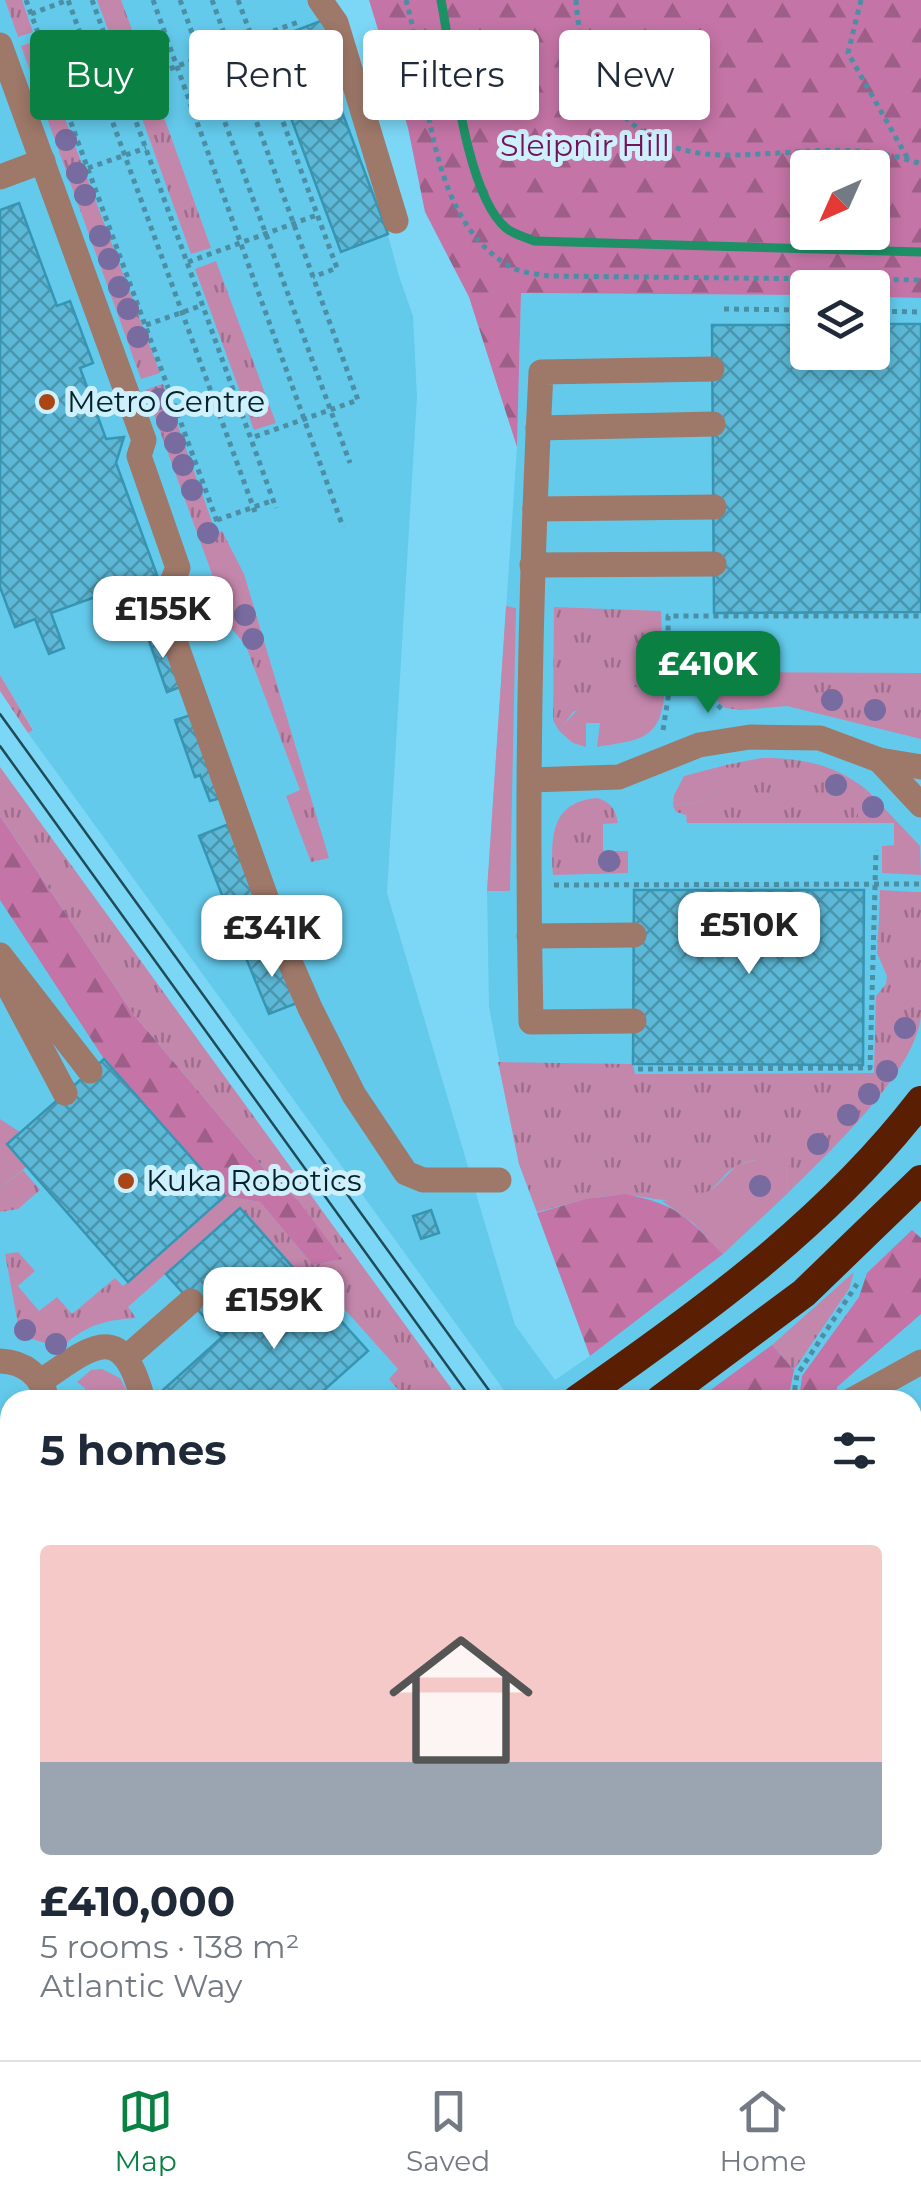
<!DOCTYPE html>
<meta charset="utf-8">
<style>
body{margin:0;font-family:Montserrat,sans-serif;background:#f2f2f3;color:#1f2937;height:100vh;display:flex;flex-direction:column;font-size:38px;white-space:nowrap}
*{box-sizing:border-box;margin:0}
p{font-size:32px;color:#747a83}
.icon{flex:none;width:55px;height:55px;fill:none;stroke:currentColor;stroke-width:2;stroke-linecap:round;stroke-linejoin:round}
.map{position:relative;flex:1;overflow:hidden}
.side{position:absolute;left:0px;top:1390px;width:922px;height:670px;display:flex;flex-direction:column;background:#fff;border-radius:30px 30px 0 0;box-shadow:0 5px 15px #0003}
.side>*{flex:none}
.banner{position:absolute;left:30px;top:30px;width:862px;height:90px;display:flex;gap:20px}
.needle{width:65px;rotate:225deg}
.tools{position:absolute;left:790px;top:150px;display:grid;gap:20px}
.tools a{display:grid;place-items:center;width:100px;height:100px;border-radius:10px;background:#fff;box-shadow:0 5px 15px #0003;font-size:50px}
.price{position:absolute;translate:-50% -85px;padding:0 22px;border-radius:20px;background:#fff;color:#222;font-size:32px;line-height:65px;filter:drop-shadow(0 2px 5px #0008)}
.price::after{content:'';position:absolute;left:50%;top:60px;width:30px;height:22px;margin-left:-15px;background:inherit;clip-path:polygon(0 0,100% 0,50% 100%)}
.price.current{background:#0b8043;color:#fff}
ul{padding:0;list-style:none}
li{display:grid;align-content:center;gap:20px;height:530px;padding:0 40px}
li span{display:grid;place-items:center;height:310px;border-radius:10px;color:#555}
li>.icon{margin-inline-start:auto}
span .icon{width:180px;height:180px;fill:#fffc;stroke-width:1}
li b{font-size:42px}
h2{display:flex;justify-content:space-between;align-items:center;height:120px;padding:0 40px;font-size:42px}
.pill{padding:0 35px;border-radius:10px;background:#fff;box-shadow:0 5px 15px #0003;font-size:35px;line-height:90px}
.pill.current{background:#0b8043;color:#fff}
.menu{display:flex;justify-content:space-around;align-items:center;height:140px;border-top:2px solid #e0e1e3;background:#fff;font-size:28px;color:#747a83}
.menu a{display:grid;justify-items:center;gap:5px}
.menu .current{color:#0b8043}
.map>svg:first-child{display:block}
</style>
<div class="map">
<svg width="921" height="2060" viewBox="0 0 921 2060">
<defs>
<pattern id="grass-tufts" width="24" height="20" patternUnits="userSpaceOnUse" patternTransform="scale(2.5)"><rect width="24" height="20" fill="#c487ac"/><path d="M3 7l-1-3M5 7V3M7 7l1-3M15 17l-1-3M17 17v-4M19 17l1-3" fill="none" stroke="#9d6e8c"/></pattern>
<pattern id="forest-firs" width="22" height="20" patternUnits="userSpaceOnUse" patternTransform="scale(2.5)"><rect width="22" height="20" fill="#c474a6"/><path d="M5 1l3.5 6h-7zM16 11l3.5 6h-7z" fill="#9d5f87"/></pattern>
<pattern id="building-cross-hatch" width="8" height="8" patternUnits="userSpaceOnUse" patternTransform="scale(2.5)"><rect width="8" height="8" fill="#5cb8d6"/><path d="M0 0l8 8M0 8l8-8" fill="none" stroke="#4a95ae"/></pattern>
</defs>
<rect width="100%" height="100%" fill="#7cd7f6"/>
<g fill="#64caec">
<path d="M0,0H317L347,83L399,276L413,316L417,397L387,893L515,1325L555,1380L590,1356L519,1164L489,1007L487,891L517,447L521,293L807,295L808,352H872L873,297L921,298V1662L912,1661V1400H511L28,733L33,729L0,675Z"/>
<path d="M0,867L446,1400H10V1710L0,1712Z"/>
</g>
<g fill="url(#grass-tufts)">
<path d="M5,0H22L33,32L18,37Z"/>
<path d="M97,0H121L147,70L126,78Z"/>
<path d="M36,41L160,373L141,379L21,46Z"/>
<path d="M152,84L211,248L191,254L132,91Z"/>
<path d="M216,261L276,423L254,430L195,269Z"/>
<path d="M163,384L216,533L222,531L244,574L329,858L311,862L286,796L300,790L246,646L232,629L145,390Z"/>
<path d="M554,607L661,611L664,698L632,686L573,712L559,731L553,720Z"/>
<path d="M711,672L921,673V739L787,706L741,710L725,708L716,700Z"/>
<path d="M0,675L33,730L28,733L0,691Z"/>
<path d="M761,758C802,758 834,764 867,790L858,801V823H687L686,815L676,812L673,806C703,802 721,800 726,765Z"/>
<path d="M0,767L451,1388L452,1400H407L389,1379L398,1369L332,1295L323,1301L240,1208L128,1307L136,1318C109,1320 92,1323 70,1340L58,1338L17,1319L5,1254L18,1252L35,1271L18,1286L39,1311L57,1297L72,1314L115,1278L123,1286L225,1196L260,1202L313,1265L341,1259L298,1200L270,1176L134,1015L0,816Z"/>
<path d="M597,798C611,802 615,809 618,823L603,824V851H628V873L553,875C551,838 550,802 597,798Z"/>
<path d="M915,892H921C921,933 921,976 921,1016C915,1073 827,1154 787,1194L788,1160C767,1159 744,1157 728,1172C718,1182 712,1192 699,1197C673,1208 647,1194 621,1195C593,1196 565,1205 537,1212L519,1164L498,1062L633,1064L635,1074L874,1073L876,996L886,984L887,976L877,953L879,919C899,920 905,907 915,892Z"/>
<path d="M23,1170L40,1190L18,1209L0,1212V1188Z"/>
<path d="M854,1272L849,1289L794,1370L772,1345Z"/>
<path d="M0,1493L10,1494V1628L0,1615Z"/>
</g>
<g fill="url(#forest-firs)" fill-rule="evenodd">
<path d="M369,0H921V298L873,297L872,288H808L807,295L521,293L517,447L469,297L425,212L408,128ZM808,168H872V232H808Z"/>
<path d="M0,816L134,1015L270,1176L298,1200L342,1259L313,1265L260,1202L225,1196L104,1059L0,900Z"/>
<path d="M625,1194C677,1204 687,1217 723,1254L590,1356L537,1213L586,1199Z"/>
<path d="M912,1230L921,1238V1314L837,1387L836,1400H799L802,1376L859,1297L867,1273Z"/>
<path d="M772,1345L794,1370L788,1400H697Z"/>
<path d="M912,1577H921V1626L913,1624Z"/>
<path d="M913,1688L921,1744V1887L912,1875Z"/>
<path d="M463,2050H522L530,2060H470Z"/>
</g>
<g fill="#c487ac">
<path d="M506,606L516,608L510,891H487Z"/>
<path d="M632,686L664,698C659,742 635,740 597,747L600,723H586V747L573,743L559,731C579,704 598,691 632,686Z"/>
<path d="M726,765C722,800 703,802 673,806L674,795L684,776Z"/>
<path d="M867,790L920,846L921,875L882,873V846L894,845V823H858V801Z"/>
<path d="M880,890L915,892C906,907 899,920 879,919Z"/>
<path d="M0,1119L20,1132L7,1145L26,1167L0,1188Z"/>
<path d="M777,1149L788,1160L787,1194L723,1254L693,1223L662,1201L696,1198L714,1188L737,1165L763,1158Z"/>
<path d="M17,1319L58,1338L70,1340L61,1348L19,1335Z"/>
<path d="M102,1369L120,1378L130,1397L113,1394L111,1400H85V1388L77,1382L91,1370Z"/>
<path d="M10,1741V1852L0,1855V1746Z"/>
<path d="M4,1878L10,1879V1967L0,1962V1879Z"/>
<path d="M522,2050H564L571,2060H530Z"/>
</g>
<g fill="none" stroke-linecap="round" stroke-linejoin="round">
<path stroke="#1d9066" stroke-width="9" d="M441,0C452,55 465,194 506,228C513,234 525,237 534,241L921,252"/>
</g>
<g fill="url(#building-cross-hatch)" stroke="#3695b2" stroke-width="2.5">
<path d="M323,20L347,83L333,88L388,234L341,252L263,43Z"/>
<path d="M19,203L57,306L70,301L93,363L80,368L106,439L124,437L116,463L157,575L144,579L157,614L141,620L128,585L51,613L64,648L49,654L35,619L15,627L0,587V210Z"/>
<path d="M872,324H921V612L714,613L712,325H808V352H872Z"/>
<path d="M159,630L180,687L167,692L147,635Z"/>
<path d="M191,715L221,798L210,801L200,775L195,777L175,720Z"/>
<path d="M229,824L270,929L240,941L199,836Z"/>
<path d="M634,890H864L863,1065L633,1064Z"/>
<path d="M275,947L297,1003L269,1014L246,958Z"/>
<path d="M104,1059L225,1196L128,1282L7,1144Z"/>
<path d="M240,1208L296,1271L222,1337L166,1274Z"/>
<path d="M431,1210L439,1233L421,1239L413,1216Z"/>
<path d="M296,1271L368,1351L313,1400H156L154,1398Z"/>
<path d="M574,2050H601L586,2060H580Z"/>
</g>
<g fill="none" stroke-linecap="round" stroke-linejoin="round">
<g stroke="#4c8fa5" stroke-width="5" stroke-dasharray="5 5" stroke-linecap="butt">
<path d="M26,0L218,524"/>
<path d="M92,0L276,508"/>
<path d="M153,0L343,527"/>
<path d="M180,0L350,463"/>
<path d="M212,0L358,400L251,438"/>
<path d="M238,0L337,268L313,277"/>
<path d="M406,0C430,84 425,219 511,267C522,273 537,274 549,276L921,280"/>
<path d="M576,0C581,86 632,154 723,155C792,156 852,139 921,164"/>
<path d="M861,0L848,53L908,159"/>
<path d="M31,14L68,0L255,512"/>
<path d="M123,86L301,21"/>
<path d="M88,168L146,148"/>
<path d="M188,262L317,215"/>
<path d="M724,309L808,310"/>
<path d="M872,311L921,312"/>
<path d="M146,325L203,305"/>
<path d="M217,520L274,500"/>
<path d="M705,680L707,695L725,712"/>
<path d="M663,730L669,692L668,616H921"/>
<path d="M554,885L921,884"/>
<path d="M638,1069L870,1068L876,850"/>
<path d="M793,1400L797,1375L857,1284"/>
<path d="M0,1637L10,1655"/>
<path d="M0,1869L10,1865"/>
<path d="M912,1976L921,1970"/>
<path d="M451,2050L459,2060"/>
<path d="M892,2050L900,2060"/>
<path d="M904,2060L921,2048"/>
</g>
<g stroke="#9e7869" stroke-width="25">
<path d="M320,0L336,23L396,221"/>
<path d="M0,45L144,440L139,456L178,568L162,605L284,948L310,1008L354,1095L406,1173L423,1180H499"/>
<path d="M0,177L43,161"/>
<path d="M538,428L713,424"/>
<path d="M535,509L714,507"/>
<path d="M532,565L714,564"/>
<path d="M879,760L921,805"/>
<path d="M530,780L619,777L699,745L750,737L820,738L879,760L921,767"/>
<path d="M529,936L634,935"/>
<path d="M0,955L90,1071"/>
<path d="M6,982L65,1093"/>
<path d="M634,1021L531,1022C526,805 530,589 541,372L712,369"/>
<path d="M127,1357L191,1301"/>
<path d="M0,1361C25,1362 42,1376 47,1400"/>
<path d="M40,1382C93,1345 122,1319 143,1400"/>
<path d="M852,1400L921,1362"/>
<path d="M0,1452L10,1451"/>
<path d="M912,1556H921"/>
<path d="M912,1661L921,1662"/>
<path d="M321,2050L335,2060"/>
<path d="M376,2050L387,2060"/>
</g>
<g stroke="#5a1f02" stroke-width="30">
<path d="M577,1400C702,1313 827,1223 921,1101"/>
<path d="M660,1400L804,1293L921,1180"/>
<path d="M0,1712L10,1710"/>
<path d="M0,1993L10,1996"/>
<path d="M12,2060L22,2050"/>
</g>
<g stroke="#1f4b59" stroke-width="2.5">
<path d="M0,714L496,1400"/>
<path d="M0,746L472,1400"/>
<path d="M912,1970L921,1982"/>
<path d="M912,2001L921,2013"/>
</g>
</g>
<g fill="#786ba0">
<circle cx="50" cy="97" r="11"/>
<circle cx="66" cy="140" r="11"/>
<circle cx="77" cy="173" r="11"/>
<circle cx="85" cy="195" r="11"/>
<circle cx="100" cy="236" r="11"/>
<circle cx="109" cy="259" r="11"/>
<circle cx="119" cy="287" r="11"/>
<circle cx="128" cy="309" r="11"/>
<circle cx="138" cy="337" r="11"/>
<circle cx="159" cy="399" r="11"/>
<circle cx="167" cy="421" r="11"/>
<circle cx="175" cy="443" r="11"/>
<circle cx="183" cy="465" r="11"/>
<circle cx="192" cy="490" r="11"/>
<circle cx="208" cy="533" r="11"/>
<circle cx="245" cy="615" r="11"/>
<circle cx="253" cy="639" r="11"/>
<circle cx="832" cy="700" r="11"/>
<circle cx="875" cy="710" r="11"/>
<circle cx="836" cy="785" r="11"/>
<circle cx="873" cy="807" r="11"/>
<circle cx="609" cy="861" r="11"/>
<circle cx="905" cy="1028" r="11"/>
<circle cx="887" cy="1071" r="11"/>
<circle cx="869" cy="1094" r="11"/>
<circle cx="848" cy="1115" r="11"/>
<circle cx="818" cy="1144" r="11"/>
<circle cx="760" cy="1186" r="11"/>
<circle cx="25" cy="1330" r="11"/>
<circle cx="56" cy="1344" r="11"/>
</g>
<g fill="#aa4615" stroke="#cef0fc" stroke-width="4">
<circle cx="47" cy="402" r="10"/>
<circle cx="126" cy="1181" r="10"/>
</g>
<g text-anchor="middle" stroke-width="10" stroke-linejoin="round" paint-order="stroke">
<g font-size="30" fill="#741359" stroke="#cef0fc">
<text x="585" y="156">Sleipnir Hill</text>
</g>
<g font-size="30" fill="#04222b" stroke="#cef0fc" text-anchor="start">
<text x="67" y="412">Metro Centre</text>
<text x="146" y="1191">Kuka Robotics</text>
</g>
</g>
</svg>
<div class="tools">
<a><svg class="needle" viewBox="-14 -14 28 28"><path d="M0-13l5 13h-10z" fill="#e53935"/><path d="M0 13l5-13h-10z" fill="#747a83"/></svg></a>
<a><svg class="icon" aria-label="layers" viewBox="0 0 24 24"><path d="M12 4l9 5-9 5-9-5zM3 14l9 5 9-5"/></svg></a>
</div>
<b class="price" style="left:163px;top:661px">£155K</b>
<b class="price current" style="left:708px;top:716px">£410K</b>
<b class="price" style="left:749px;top:977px">£510K</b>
<b class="price" style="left:272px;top:980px">£341K</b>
<b class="price" style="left:274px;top:1352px">£159K</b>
<div class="banner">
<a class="pill current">Buy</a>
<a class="pill">Rent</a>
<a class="pill">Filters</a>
<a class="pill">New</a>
</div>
<section class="side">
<h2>5 homes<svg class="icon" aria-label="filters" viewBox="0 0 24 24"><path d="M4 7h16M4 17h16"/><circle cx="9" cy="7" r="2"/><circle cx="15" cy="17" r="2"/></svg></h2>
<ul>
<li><span style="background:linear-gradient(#f6c9c9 70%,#9aa5b1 0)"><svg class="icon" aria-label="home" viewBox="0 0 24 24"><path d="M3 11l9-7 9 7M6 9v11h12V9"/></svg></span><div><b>£410,000</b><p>5 rooms · 138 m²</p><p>Atlantic Way</p></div></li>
</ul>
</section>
</div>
<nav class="menu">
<a class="current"><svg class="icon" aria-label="map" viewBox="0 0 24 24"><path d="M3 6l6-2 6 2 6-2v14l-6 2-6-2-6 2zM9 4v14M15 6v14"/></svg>Map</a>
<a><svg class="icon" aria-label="saved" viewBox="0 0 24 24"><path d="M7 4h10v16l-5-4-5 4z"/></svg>Saved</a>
<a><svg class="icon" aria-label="home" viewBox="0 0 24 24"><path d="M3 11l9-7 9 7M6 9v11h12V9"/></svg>Home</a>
</nav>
